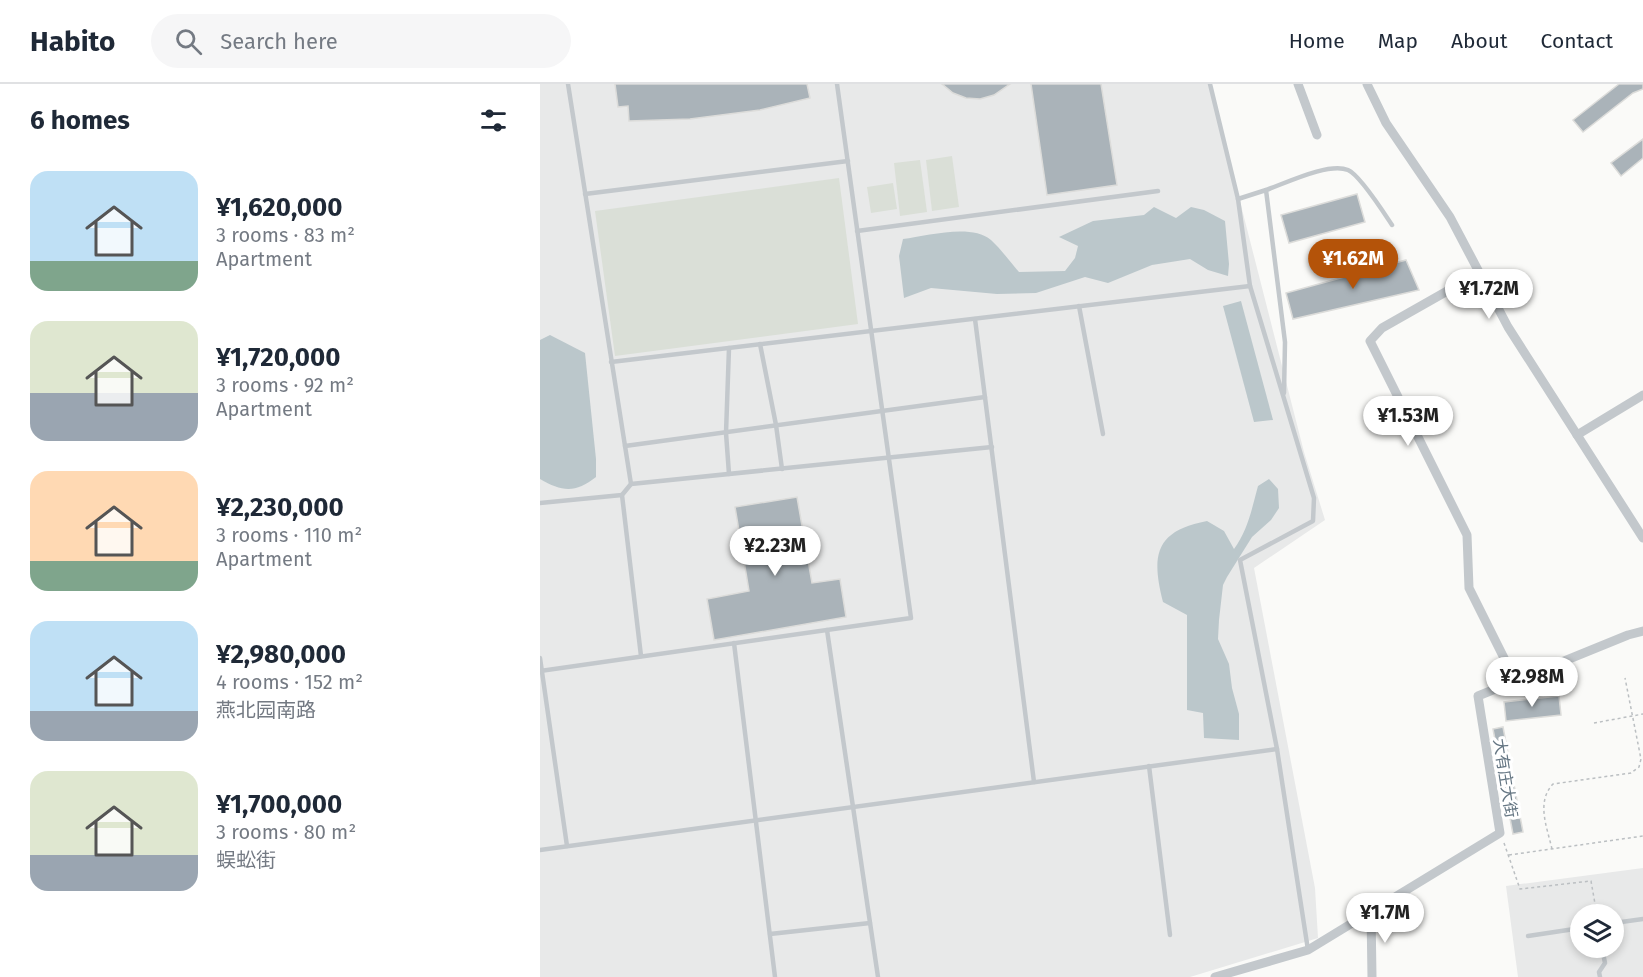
<!DOCTYPE html>
<meta charset="utf-8">
<style>
body{margin:0;font-family:"Fira Sans","Noto Sans SC",sans-serif;background:#f6f6f7;color:#1f2937;height:100vh;display:flex;flex-direction:column;font-size:22px;white-space:nowrap}
*{box-sizing:border-box;margin:0}
p{font-size:20px;color:#747a83}
.icon{flex:none;width:33px;height:33px;fill:none;stroke:currentColor;stroke-width:2;stroke-linecap:round;stroke-linejoin:round}
.map{position:relative;flex:1;overflow:hidden}
.sheet{display:flex;flex-direction:column;background:#fff;width:540px}
.sheet>*{flex:none}
.buttons{position:absolute;left:1030px;top:820px;display:grid;gap:12px}
.buttons a{display:grid;place-items:center;width:54px;height:54px;border-radius:50%;background:#fff;box-shadow:0 3px 9px #0003;font-size:30px}
.price{position:absolute;translate:-50% -51px;padding:0 14px;border-radius:21px;background:#fff;color:#222;font-size:20px;line-height:39px;filter:drop-shadow(0 2px 3px #0008)}
.price::after{content:'';position:absolute;left:50%;top:36px;width:18px;height:14px;margin-left:-9px;background:inherit;clip-path:polygon(0 0,100% 0,50% 100%)}
.price.selected{background:#b45309;color:#fff}
ul{padding:0;list-style:none}
li{display:flex;align-items:center;gap:18px;height:150px;padding:0 30px}
li span{display:grid;place-items:center;flex:none;width:168px;height:120px;border-radius:18px;color:#555}
li>.icon{margin-inline-start:auto}
span .icon{width:72px;height:72px;fill:#fffc;stroke-width:1}
li b{font-size:26px}
h2{display:flex;justify-content:space-between;align-items:center;height:72px;padding:0 30px;font-size:26px}
header{display:flex;align-items:center;gap:36px;box-sizing:border-box;height:84px;padding:0 30px;background:#fff;border-bottom:2px solid #e0e1e3}
header strong{font-size:28px}
nav{display:flex;gap:33px;margin-inline-start:auto;font-size:21px}
.search{width:420px;height:54px;background:#f6f6f7;display:flex;align-items:center;gap:15px;box-sizing:border-box;padding:0 21px;border-radius:33px;color:#747a83;font-size:22px}
main{display:flex;flex:1;min-height:0}
.map>svg:first-child{display:block}
</style>
<header>
<strong>Habito</strong>
<div class="search"><svg class="icon" aria-label="search" viewBox="0 0 24 24"><circle cx="10" cy="10" r="6"/><path d="M15 15l6 6"/></svg>Search here</div>
<nav><a>Home</a><a>Map</a><a>About</a><a>Contact</a></nav>
</header>
<main>
<section class="sheet">
<h2>6 homes<svg class="icon" aria-label="filters" viewBox="0 0 24 24"><path d="M4 7h16M4 17h16"/><circle cx="9" cy="7" r="2"/><circle cx="15" cy="17" r="2"/></svg></h2>
<ul>
<li><span style="background:linear-gradient(#bfe0f5 75%,#7fa58c 0)"><svg class="icon" aria-label="home" viewBox="0 0 24 24"><path d="M3 11l9-7 9 7M6 9v11h12V9"/></svg></span><div><b>¥1,620,000</b><p>3 rooms · 83 m²</p><p>Apartment</p></div></li>
<li><span style="background:linear-gradient(#dfe7d0 60%,#9aa5b1 0)"><svg class="icon" aria-label="home" viewBox="0 0 24 24"><path d="M3 11l9-7 9 7M6 9v11h12V9"/></svg></span><div><b>¥1,720,000</b><p>3 rooms · 92 m²</p><p>Apartment</p></div></li>
<li><span style="background:linear-gradient(#ffd9b3 75%,#7fa58c 0)"><svg class="icon" aria-label="home" viewBox="0 0 24 24"><path d="M3 11l9-7 9 7M6 9v11h12V9"/></svg></span><div><b>¥2,230,000</b><p>3 rooms · 110 m²</p><p>Apartment</p></div></li>
<li><span style="background:linear-gradient(#bfe0f5 75%,#9aa5b1 0)"><svg class="icon" aria-label="home" viewBox="0 0 24 24"><path d="M3 11l9-7 9 7M6 9v11h12V9"/></svg></span><div><b>¥2,980,000</b><p>4 rooms · 152 m²</p><p>燕北园南路</p></div></li>
<li><span style="background:linear-gradient(#dfe7d0 70%,#9aa5b1 0)"><svg class="icon" aria-label="home" viewBox="0 0 24 24"><path d="M3 11l9-7 9 7M6 9v11h12V9"/></svg></span><div><b>¥1,700,000</b><p>3 rooms · 80 m²</p><p>蜈蚣街</p></div></li>
</ul>
</section>
<div class="map">
<svg width="1103" height="893" viewBox="0 0 1103 893">
<rect width="100%" height="100%" fill="#fafaf8"/>
<g fill="#e8e9e9" fill-rule="evenodd">
<path d="M0,0H670L764,368L785,436L714,484L775,804L778,854L650,893H0Z"/>
<path d="M1103,784V893H978L966,802ZM1041,831H1074V864H1041Z"/>
</g>
<g fill="#dadfd7">
<path d="M412,72L419,123L392,127L386,76Z"/>
<path d="M380,76L387,128L360,132L354,79Z"/>
<path d="M299,94L318,240L75,272L55,127Z"/>
<path d="M353,99L357,125L331,129L327,103Z"/>
</g>
<g fill="#bbc7cb">
<path d="M614,123L636,134L651,123L664,126L685,137L689,180L688,192L668,186L650,175L612,181L568,199L545,193L496,209L457,210L391,204L364,214L359,172L363,155C387,152 431,139 451,156C461,165 470,178 479,188L525,187L535,174L538,162L519,153L553,137L604,131Z"/>
<path d="M701,217L733,336L714,338L683,222Z"/>
<path d="M10,251L45,269L56,375V393C36,409 22,408 0,395V256Z"/>
<path d="M729,395L738,405L739,424L731,436L712,453L687,493L683,501L679,536L678,555L689,580L692,604L699,630V656L664,654L663,629L647,626V531L623,518C611,471 615,447 667,437L684,447L694,465C708,446 712,424 718,402Z"/>
</g>
<g fill="#aab3b9" stroke="#dcdcda" stroke-width="1.5">
<path d="M75,0H267L270,14L220,26L150,35L89,37L88,22L78,23Z"/>
<path d="M402,0H470L454,11L440,15L426,14L413,9Z"/>
<path d="M491,0H561L577,101L507,111Z"/>
<path d="M1079,0H1103V5L1093,9L1043,48L1033,36Z"/>
<path d="M1103,55V74L1081,92L1071,79Z"/>
<path d="M817,110L825,138L749,159L741,131Z"/>
<path d="M866,176L879,206L753,235L746,209Z"/>
<path d="M257,413L272,499L300,495L306,533L174,556L167,515L209,507L195,423Z"/>
<path d="M1019,612L1021,631L966,637L964,618Z"/>
<path d="M963,643L983,748L973,750L953,645Z"/>
</g>
<g fill="none" stroke-linecap="round" stroke-linejoin="round">
<g stroke="#bbbfc2" stroke-width="1.5" stroke-dasharray="3 3" stroke-linecap="butt">
<path d="M1054,639L1103,630"/>
<path d="M964,759L980,805L1051,797L1057,831"/>
<path d="M1012,765C1007,743 996,718 1013,700L1091,689L1099,683L1101,675L1085,594"/>
<path d="M969,771L1103,752"/>
</g>
<g stroke="#c3c8cc" stroke-width="4.5">
<path d="M28,0L91,400L82,411L101,572"/>
<path d="M670,0L698,115L710,202L774,414L773,437L700,476L737,665L768,866"/>
<path d="M726,106C746,99 789,78 808,86C820,91 844,129 852,141"/>
<path d="M45,110L308,77"/>
<path d="M698,115L726,106L745,258L744,309"/>
<path d="M317,147L618,107"/>
<path d="M539,222L563,350"/>
<path d="M435,235L494,698"/>
<path d="M220,260L236,341L242,385"/>
<path d="M189,264L186,349L189,390"/>
<path d="M71,278L710,202"/>
<path d="M85,362L445,313"/>
<path d="M91,400L452,363"/>
<path d="M0,419L82,411"/>
<path d="M287,546L338,893"/>
<path d="M194,559L235,893"/>
<path d="M0,574L27,762"/>
<path d="M0,587L371,534L297,0"/>
<path d="M609,682L630,851"/>
<path d="M0,766L737,665"/>
<path d="M1074,839L1103,835"/>
<path d="M230,850L330,839"/>
<path d="M988,852L1041,844"/>
<path d="M1060,893L1059,888L1065,879L1062,864"/>
</g>
<g stroke="#c3c8cc" stroke-width="9">
<path d="M758,0L777,51"/>
<path d="M827,0L846,39L910,133L968,243L1103,454"/>
<path d="M939,189L842,244L830,257L927,451L929,504L975,596"/>
<path d="M1037,351L1103,311"/>
<path d="M831,828L832,893"/>
<path d="M675,893L768,866L960,749L938,612L1088,551L1103,547"/>
</g>
</g>
<g text-anchor="middle" stroke-width="6" stroke-linejoin="round" paint-order="stroke">
<g font-size="16" fill="#657683" stroke="#fff">
<text transform="translate(966 694) rotate(81)" y="6">大有庄大街</text>
</g>
</g>
</svg>
<div class="buttons">
<a><svg class="icon" aria-label="layers" viewBox="0 0 24 24"><path d="M12 4l9 5-9 5-9-5zM3 14l9 5 9-5"/></svg></a>
</div>
<b class="price selected" style="left:813px;top:206px">¥1.62M</b>
<b class="price" style="left:949px;top:236px">¥1.72M</b>
<b class="price" style="left:868px;top:363px">¥1.53M</b>
<b class="price" style="left:235px;top:493px">¥2.23M</b>
<b class="price" style="left:992px;top:624px">¥2.98M</b>
<b class="price" style="left:845px;top:860px">¥1.7M</b>
</div>
</main>
